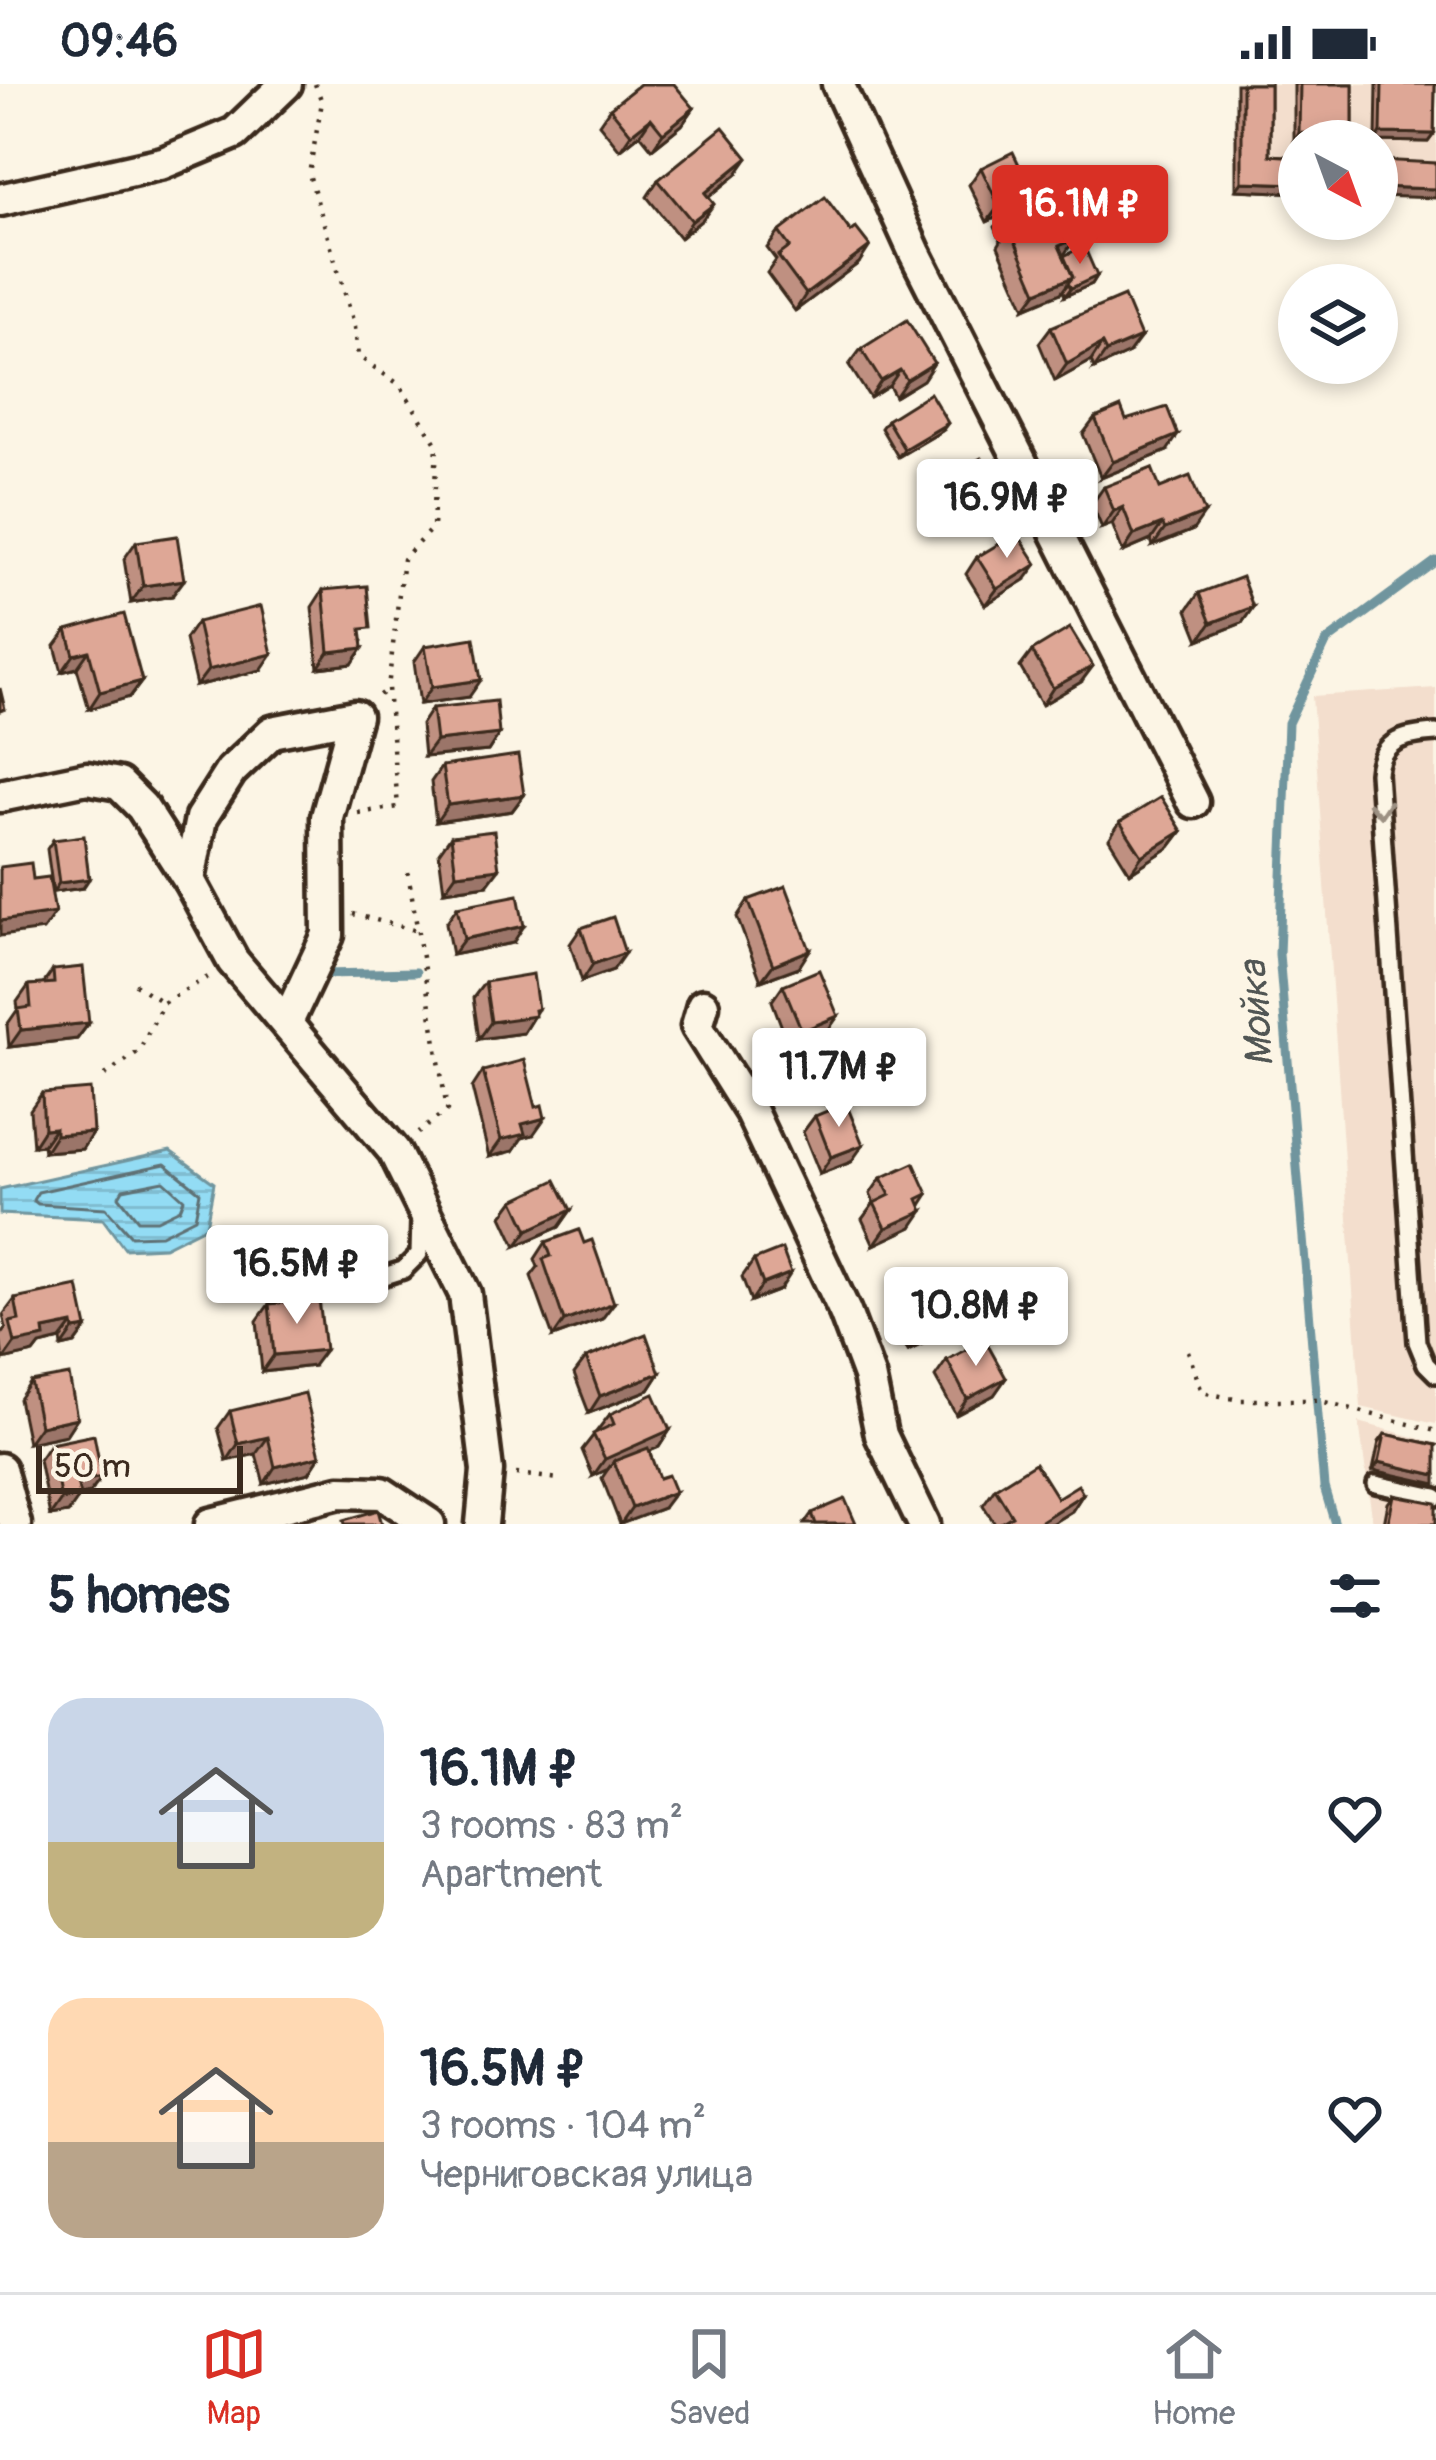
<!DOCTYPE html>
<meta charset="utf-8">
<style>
body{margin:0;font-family:Pangolin,sans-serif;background:#f6f6f7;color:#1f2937;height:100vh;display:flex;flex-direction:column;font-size:45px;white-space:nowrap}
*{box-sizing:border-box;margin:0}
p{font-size:39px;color:#747a83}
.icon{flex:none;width:66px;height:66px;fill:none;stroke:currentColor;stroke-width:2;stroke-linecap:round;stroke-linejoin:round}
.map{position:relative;height:1440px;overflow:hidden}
.panel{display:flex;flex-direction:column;background:#fff;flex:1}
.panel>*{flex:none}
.needle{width:78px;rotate:139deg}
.controls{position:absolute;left:1278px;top:36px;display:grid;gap:24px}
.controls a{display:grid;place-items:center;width:120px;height:120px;border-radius:50%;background:#fff;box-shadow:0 6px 18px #0003;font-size:60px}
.scale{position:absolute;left:36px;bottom:30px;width:207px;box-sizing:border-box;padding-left:12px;border:6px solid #3b2a1e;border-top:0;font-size:33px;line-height:42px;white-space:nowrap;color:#3b2a1e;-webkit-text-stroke:9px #fcf5e5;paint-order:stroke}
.price{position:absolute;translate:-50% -102px;padding:0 27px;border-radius:12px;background:#fff;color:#222;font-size:39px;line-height:78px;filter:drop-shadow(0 3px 6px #0008)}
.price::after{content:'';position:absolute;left:50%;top:72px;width:36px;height:27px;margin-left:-18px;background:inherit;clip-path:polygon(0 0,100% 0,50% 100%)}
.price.current{background:#d93025;color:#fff}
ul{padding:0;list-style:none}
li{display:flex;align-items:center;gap:36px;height:300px;padding:0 48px}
li span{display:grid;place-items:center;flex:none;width:336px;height:240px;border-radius:36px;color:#555}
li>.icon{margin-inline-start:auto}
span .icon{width:144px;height:144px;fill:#fffc;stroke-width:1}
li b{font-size:51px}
h2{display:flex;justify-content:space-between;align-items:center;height:144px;padding:0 48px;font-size:51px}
.status{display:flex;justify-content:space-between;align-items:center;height:84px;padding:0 60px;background:#fff;direction:ltr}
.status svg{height:33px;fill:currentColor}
.dock{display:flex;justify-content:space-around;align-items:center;height:168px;border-top:3px solid #e0e1e3;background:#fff;font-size:33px;color:#747a83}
.dock a{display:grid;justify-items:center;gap:6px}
.dock .current{color:#d93025}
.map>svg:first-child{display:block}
</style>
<div class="status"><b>09:46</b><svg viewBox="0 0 49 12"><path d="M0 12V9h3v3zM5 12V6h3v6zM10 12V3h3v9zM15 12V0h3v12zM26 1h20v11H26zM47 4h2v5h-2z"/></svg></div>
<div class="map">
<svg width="1436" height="1440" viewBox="0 0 1436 1440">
<defs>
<pattern id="water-rules" width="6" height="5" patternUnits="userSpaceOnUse" patternTransform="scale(3)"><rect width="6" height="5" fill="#93dcf4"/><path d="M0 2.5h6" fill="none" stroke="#80bdd1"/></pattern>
</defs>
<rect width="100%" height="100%" fill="#fcf5e5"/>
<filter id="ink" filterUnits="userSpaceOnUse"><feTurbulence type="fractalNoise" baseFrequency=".00833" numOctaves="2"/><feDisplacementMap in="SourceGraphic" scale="24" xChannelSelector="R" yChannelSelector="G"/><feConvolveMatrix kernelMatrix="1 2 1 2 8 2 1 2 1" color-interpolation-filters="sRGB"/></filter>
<g filter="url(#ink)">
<g fill="#f3decd">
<path d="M1236,0H1436V114L1377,112V57H1299V109L1236,106Z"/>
<path d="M1436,604V1340L1361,1323L1312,612Z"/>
<path d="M1359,1338L1436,1359V1440H1373Z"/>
</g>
<path fill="url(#water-rules)" stroke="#70959e" stroke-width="3" d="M170,1067L214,1099L206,1142L164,1163L125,1165L103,1135L0,1130V1105Z"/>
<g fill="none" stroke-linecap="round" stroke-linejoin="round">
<g stroke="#5e7174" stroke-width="3">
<path d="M165,1080L200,1108L195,1134L161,1151L131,1152L106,1124L38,1120L33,1116L38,1108Z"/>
<path d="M164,1097L184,1115L180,1125L157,1136H138L119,1112L123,1105Z"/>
</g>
<g stroke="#70959e" stroke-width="9">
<path d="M325,890L416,888"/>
<path d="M1335,1440L1324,1403L1279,870L1288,639L1327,557L1436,477"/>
</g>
<g stroke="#3b2a1e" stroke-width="24">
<g id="service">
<path d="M1436,649C1406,651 1381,655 1378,689L1417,1258L1426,1280L1436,1290"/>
<path d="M372,1196L403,1186L419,1170L420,1135"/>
<path d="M1376,1400L1436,1413"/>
</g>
</g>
<g stroke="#3b2a1e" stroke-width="39">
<g id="minor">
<path d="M838,0L915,169L1193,718"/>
<path d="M0,116L163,79L235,49L286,0"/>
<path d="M0,712L87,694L119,700L142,723L189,796L233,877L394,1067L465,1210L487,1387L482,1440"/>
<path d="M189,796L201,734L231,687L272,648L355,632L327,733L328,851L287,938"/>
<path d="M703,921L697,942L751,1028L845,1228L869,1292L881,1351L924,1440"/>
<path d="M0,1385L15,1440"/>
<path d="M211,1440L340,1408L382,1409L429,1440"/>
</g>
</g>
<g stroke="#3b2a1e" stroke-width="4.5" stroke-dasharray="3 9" stroke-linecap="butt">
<path d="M315,0L322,18L309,90L355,243L358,272L400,301L437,361L433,443L403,475L388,604"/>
<path d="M358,729L398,723L388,604L377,613"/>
<path d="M408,788L447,1026L418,1049"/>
<path d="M353,830L417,847"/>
<path d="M135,900L163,919"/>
<path d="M105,991L139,967L163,919L208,893"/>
<path d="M1188,1267L1202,1308L1239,1316H1317L1436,1347"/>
<path d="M516,1390L560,1395"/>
</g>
<use href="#service" stroke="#fcf5e5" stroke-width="15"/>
<use href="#minor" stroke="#fcf5e5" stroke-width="30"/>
</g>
<g fill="#bf9081" stroke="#3b2a1e" stroke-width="3">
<path d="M1236,0H1270V71L1299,73V109L1236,106Z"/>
<path d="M1294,0H1353V50L1348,57L1294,58Z"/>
<path d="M1377,0H1435L1434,50L1428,58L1376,57Z"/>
<path d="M610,24H694L682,41L652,65L640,50L620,66L599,40Z"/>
<path d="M981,84L1022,120L1063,172L1097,192L1092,200L1065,212L1063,207L1025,224L998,162L1001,157L995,143L1004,130L987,138L969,101Z"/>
<path d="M736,91L709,113L702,136L680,154L647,113L658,96Z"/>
<path d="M779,148H851L859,179L795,227L767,189L776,176L767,164Z"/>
<path d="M1051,243L1129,269L1094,285L1091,277L1055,297L1039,259Z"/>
<path d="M861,265L934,279L923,296L895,313L889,302L870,314L849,281Z"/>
<path d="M1095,334L1167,367L1101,394L1083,350Z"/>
<path d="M887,336L942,347L898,373L881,344Z"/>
<path d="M955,389L992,392L980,408L954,424L943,405Z"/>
<path d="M1104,403L1160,404L1193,446L1153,462L1151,456L1123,468L1112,440L1102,444L1092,420Z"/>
<path d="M136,458L172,512L131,519L124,475Z"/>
<path d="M977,473L1025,496L985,521L966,490Z"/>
<path d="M323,506L363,557L352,580L318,584L312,523Z"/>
<path d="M1199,509L1253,523L1242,539L1199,556L1187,526Z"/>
<path d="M197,538L261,586L196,602L185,555Z"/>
<path d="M67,546L142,597L130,613L89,625L77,584L62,588L55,562Z"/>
<path d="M425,562L469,613L420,620L414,578Z"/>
<path d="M1032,567L1081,598L1042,621L1020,583Z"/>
<path d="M432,624L499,650L488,667L424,673L421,641Z"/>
<path d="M442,682L524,711L512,727L436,738L431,698Z"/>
<path d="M1120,738L1182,747L1170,763L1130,789L1109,755Z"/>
<path d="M451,752L487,801L444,807L439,769Z"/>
<path d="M53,756L83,804L53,808L47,765Z"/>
<path d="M748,816L799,883L761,897L737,833Z"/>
<path d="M457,823L513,859L452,871L446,839Z"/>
<path d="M581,844L613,886L582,897L570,860Z"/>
<path d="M53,886L89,939L77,955L9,963L7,941L18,925L17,918L29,901L43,900Z"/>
<path d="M485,898L534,931L523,949L479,955L473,914Z"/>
<path d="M783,901L838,932L826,949V997L787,1010L776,979L789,962L772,917Z"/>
<path d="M483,987L533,1051L522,1054L513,1067L489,1073L472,1004Z"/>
<path d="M42,1009L93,1048L82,1065L44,1068L43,1061L33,1062L30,1026Z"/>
<path d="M815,1032L851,1078L820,1090L803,1048Z"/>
<path d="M881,1094L928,1110L921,1121L912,1143L874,1161L862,1135L874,1119L870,1110Z"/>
<path d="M514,1116L571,1126L559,1143L516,1162L502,1132Z"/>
<path d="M546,1158L584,1159L602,1235L553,1253L531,1192L538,1183L535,1175Z"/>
<path d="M754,1176L780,1206L751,1217L742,1193Z"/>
<path d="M900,1212L955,1233L943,1250L908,1267L889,1228Z"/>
<path d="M15,1215L87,1244L75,1260L62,1263L61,1256L40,1261L34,1269L3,1276L0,1252L6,1244L3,1231Z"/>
<path d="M269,1220L313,1282L262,1288L257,1237Z"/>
<path d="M586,1274L660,1289L649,1306L589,1329L574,1290Z"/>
<path d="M947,1276L1006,1294L994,1311L956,1331L935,1293Z"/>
<path d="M31,1298L77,1334L66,1351L28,1359L19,1315Z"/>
<path d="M230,1327L320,1372L309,1389L264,1400L256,1370L227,1377L218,1344Z"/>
<path d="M610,1330L670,1346L659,1363L649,1367L663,1424L620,1440L602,1394L608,1385L593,1392L582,1366Z"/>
<path d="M1385,1350L1436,1361L1373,1386L1379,1358Z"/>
<path d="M50,1360L102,1393L90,1409L80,1411L68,1429L50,1432L39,1376Z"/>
<path d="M995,1404L1057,1414L1083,1410L1072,1427L1051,1440H995L983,1421Z"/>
<path d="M1394,1411L1436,1440H1384L1388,1419Z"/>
<path d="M812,1429L856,1440H804Z"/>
</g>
<g fill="#9b7569" stroke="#3b2a1e" stroke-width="3">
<path d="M694,24L682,41L652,65L663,49Z"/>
<path d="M651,34L640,50L620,66L631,50Z"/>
<path d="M1299,49L1353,50L1348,57L1294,58Z"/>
<path d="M1381,49L1434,50L1428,58L1376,57Z"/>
<path d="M748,74L736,91L693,125L705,109Z"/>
<path d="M1242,98L1299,100V109L1236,106Z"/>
<path d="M1377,103L1436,105V114L1377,112Z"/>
<path d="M1031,106L1020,123L1007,126L1004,130L987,138L999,122Z"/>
<path d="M714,120L702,136L680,154L692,137Z"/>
<path d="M1075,155L1063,172L1059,162Z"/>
<path d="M870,162L859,179L795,227L806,210Z"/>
<path d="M1097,192L1092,200L1065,212L1071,204Z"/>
<path d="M1073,193L1061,209L1025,224L1037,208Z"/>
<path d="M1141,253L1129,269L1094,285L1106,268Z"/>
<path d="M1102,260L1091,277L1055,297L1067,280Z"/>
<path d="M934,279L923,296L895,313L907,296Z"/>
<path d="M900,286L889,302L870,314L881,297Z"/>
<path d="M948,339L942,347L898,373L904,365Z"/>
<path d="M1178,351L1167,367L1101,394L1113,378Z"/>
<path d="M992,392L980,408L954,424L965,407Z"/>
<path d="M1123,423L1112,440L1102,444L1114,427Z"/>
<path d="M1205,429L1193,446L1153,462L1165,445Z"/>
<path d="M1162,440L1151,456L1123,468L1134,451Z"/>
<path d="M1037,480L1025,496L985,521L997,505Z"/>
<path d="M184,496L172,512L131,519L143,502Z"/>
<path d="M1253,523L1242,539L1199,556L1211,539Z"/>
<path d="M363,564L352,580L318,584L329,568Z"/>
<path d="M89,567L77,584L62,588L74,571Z"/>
<path d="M272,570L261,586L196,602L208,586Z"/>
<path d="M1093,582L1081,598L1042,621L1053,604Z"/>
<path d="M481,596L469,613L420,620L432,603Z"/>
<path d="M142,597L130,613L89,625L100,608Z"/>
<path d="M499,650L488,667L424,673L436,657Z"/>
<path d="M524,711L512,727L436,738L448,721Z"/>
<path d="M1182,747L1170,763L1130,789L1142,772Z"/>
<path d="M499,785L487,801L444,807L456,790Z"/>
<path d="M89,795L83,804L53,808L59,799Z"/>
<path d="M55,829L43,846L0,852V837Z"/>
<path d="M524,842L513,859L452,871L464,855Z"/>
<path d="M810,866L799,883L761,897L773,881Z"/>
<path d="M625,869L613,886L582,897L593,880Z"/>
<path d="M538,925L523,949L479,955L491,938Z"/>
<path d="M838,932L826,949L790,963L802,947Z"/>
<path d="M89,939L77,955L9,963L21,946Z"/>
<path d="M838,981L826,997L787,1010L799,994Z"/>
<path d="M545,1034L533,1051L522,1054L513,1067L489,1073L501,1056L522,1040Z"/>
<path d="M55,1044L43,1061L33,1062L44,1045Z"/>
<path d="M93,1048L82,1065L44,1068L55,1051Z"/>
<path d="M863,1061L851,1078L820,1090L831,1073Z"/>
<path d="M571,1126L559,1143L516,1162L528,1146Z"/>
<path d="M923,1127L912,1143L874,1161L886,1144Z"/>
<path d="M791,1189L780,1206L751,1217L763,1200Z"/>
<path d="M614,1219L602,1235L553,1253L564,1237Z"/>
<path d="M955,1233L943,1250L908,1267L920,1251Z"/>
<path d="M73,1240L61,1256L40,1261L34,1269L3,1276L15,1259L44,1246Z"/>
<path d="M87,1244L75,1260L62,1263L74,1246Z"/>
<path d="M325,1266L313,1282L262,1288L274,1271Z"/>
<path d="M660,1289L649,1306L589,1329L600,1312Z"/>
<path d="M1006,1294L994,1311L956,1331L967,1315Z"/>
<path d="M77,1334L66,1351L28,1359L40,1342Z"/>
<path d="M670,1346L659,1363L616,1382L614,1377L608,1385L593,1392L605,1375Z"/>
<path d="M268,1353L256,1370L227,1377L238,1360Z"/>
<path d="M320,1372L309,1389L264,1400L275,1383Z"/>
<path d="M1379,1378L1436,1391V1400L1373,1386Z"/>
<path d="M102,1393L90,1409L65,1414L77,1398Z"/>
<path d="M675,1408L663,1424L621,1440L632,1424Z"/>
<path d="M1083,1410L1072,1427L1051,1440H1036Z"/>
<path d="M80,1412L68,1429L50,1432L61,1416Z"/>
</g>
<g fill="#dea796" stroke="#3b2a1e" stroke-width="3">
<path d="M640,0H674L694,24L663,49L651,34L631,50L610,24Z"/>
<path d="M1242,0H1270V71L1299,73V100L1242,98Z"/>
<path d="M1300,0H1353V50L1299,49Z"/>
<path d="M1382,0H1435L1434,50L1381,49Z"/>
<path d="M723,43L748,74L705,109L714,120L692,137L658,96Z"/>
<path d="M1013,68L1031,106L999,122L981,84Z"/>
<path d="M1377,76L1436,79V105L1377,103Z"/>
<path d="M1054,106L1075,155L1059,162L1073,193L1037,208L1010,145L1014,143L1007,126Z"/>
<path d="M825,113L851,148L856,144L870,162L806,210L778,172L790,163L779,148Z"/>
<path d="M1084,162L1097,192L1071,204L1068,199L1073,193L1064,172Z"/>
<path d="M1124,212L1141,253L1106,268L1102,260L1067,280L1051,243Z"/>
<path d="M907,236L934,279L907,296L900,286L881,297L861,265Z"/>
<path d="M930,309L948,339L904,365L887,336Z"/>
<path d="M1121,323L1126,336L1167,323L1178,351L1113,378L1095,334Z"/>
<path d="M981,374L992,392L965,407L955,389Z"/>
<path d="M1152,384L1160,404L1190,392L1205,429L1165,445L1162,440L1134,451L1123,423L1114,427L1104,403Z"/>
<path d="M1017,449L1037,480L997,505L977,473Z"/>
<path d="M177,452L184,496L143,502L136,458Z"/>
<path d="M1242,493L1253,523L1211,539L1199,509Z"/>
<path d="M367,502L371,544L361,545L363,564L329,568L323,506Z"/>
<path d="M261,522L272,570L208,586L197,538Z"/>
<path d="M124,530L142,597L100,608L89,567L74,571L67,546Z"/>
<path d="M1070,544L1093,582L1053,604L1032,567Z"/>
<path d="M474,554L481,596L432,603L425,562Z"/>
<path d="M0,604L5,625L0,627Z"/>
<path d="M496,617L499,650L436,657L432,624Z"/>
<path d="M518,671L524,711L448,721L442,682Z"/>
<path d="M1161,713L1182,747L1142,772L1120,738Z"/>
<path d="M494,747L499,785L456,790L451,752Z"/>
<path d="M84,752L89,795L59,799L53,756Z"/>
<path d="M31,779L33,795L49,793L55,829L0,837V783Z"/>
<path d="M786,802L810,866L773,881L748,816Z"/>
<path d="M518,811L524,842L464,855L457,823Z"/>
<path d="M613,833L625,869L593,880L581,844Z"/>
<path d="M83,883L89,939L21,946L18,925L31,923L29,901L54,899L53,886Z"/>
<path d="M819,886L838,932L802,947L783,901Z"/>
<path d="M533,890L538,925L534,926L535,932L491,938L485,898Z"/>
<path d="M827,949L838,981L799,994L788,962Z"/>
<path d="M524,976L536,1023L542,1021L545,1034L522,1040L525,1050L501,1056L483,987Z"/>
<path d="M90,1005L93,1048L55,1051V1044L44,1045L42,1009Z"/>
<path d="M846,1019L863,1061L831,1073L815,1032Z"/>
<path d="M914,1079L928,1110L918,1115L923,1127L886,1144L874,1119L890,1111L881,1094Z"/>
<path d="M556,1096L571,1126L528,1146L514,1116Z"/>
<path d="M579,1146L584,1159L592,1156L614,1219L564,1237L543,1175L551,1172L546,1158Z"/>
<path d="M782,1165L791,1189L763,1200L754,1176Z"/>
<path d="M935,1194L955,1233L920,1251L900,1212Z"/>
<path d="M78,1202L87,1244L74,1246L73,1240L44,1246L45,1253L15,1259L10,1238L19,1236L15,1215Z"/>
<path d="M319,1215L325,1266L274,1271L269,1220Z"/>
<path d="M646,1250L660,1289L600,1312L586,1274Z"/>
<path d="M985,1256L1006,1294L967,1315L947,1276Z"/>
<path d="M69,1291L77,1334L40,1342L31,1298Z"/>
<path d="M305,1309L320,1372L275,1383L268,1353L238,1360L230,1327Z"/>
<path d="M654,1310L670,1346L605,1375L593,1350L614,1340L610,1330Z"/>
<path d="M1385,1350L1436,1361V1391L1379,1378Z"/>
<path d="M94,1351L102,1393L77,1398L80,1412L61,1416L50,1360Z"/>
<path d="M648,1364L659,1394L668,1391L675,1408L632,1424L614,1377Z"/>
<path d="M1035,1379L1057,1414L1078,1401L1083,1410L1036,1440H999L1012,1432L995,1404Z"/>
<path d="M1394,1411L1436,1419V1440H1388Z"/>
<path d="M845,1415L856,1440H816L812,1429Z"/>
<path d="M378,1426L382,1440H345L344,1436Z"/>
</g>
<defs><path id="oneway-chevron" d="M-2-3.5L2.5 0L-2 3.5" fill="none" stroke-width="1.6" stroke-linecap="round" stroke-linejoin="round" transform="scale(3)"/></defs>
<use stroke="#9c9082" href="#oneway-chevron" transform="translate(1380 725) rotate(86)"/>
</g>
<g text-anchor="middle" stroke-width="12" stroke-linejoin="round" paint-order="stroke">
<g font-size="39" font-style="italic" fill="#515654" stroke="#fcf5e5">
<text transform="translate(1255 930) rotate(-94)" y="14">Мойка</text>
</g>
</g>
</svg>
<div class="controls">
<a><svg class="needle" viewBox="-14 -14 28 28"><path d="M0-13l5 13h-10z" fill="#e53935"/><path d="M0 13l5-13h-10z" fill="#747a83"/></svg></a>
<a><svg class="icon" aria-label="layers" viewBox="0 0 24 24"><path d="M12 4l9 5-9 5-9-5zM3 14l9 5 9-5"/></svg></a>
</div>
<div class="scale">50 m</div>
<b class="price current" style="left:1080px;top:183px">16.1M ₽</b>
<b class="price" style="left:1007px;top:477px">16.9M ₽</b>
<b class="price" style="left:839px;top:1046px">11.7M ₽</b>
<b class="price" style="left:297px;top:1243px">16.5M ₽</b>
<b class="price" style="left:976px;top:1285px">10.8M ₽</b>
</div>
<section class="panel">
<h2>5 homes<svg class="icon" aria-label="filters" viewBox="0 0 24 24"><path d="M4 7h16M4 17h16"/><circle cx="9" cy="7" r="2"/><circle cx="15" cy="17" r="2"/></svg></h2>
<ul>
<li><span style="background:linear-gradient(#c9d6e8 60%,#c2b280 0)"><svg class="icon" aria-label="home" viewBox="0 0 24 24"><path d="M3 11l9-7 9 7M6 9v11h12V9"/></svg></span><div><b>16.1M ₽</b><p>3 rooms · 83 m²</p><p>Apartment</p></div><svg class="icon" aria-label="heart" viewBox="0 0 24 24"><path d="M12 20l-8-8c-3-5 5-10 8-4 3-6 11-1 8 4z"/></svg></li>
<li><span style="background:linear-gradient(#ffd9b3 60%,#b9a48a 0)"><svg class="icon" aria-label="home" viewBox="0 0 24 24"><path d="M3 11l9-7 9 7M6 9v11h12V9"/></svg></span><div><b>16.5M ₽</b><p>3 rooms · 104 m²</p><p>Черниговская улица</p></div><svg class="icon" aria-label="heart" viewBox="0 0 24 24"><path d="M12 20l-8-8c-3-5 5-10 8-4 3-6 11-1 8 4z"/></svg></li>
</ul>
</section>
<nav class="dock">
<a class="current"><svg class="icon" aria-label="map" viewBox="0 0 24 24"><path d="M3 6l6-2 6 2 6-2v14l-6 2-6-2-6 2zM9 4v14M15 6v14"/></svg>Map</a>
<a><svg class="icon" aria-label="saved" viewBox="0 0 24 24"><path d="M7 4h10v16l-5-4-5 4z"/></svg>Saved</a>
<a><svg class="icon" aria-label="home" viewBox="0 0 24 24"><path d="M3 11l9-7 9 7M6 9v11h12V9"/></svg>Home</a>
</nav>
